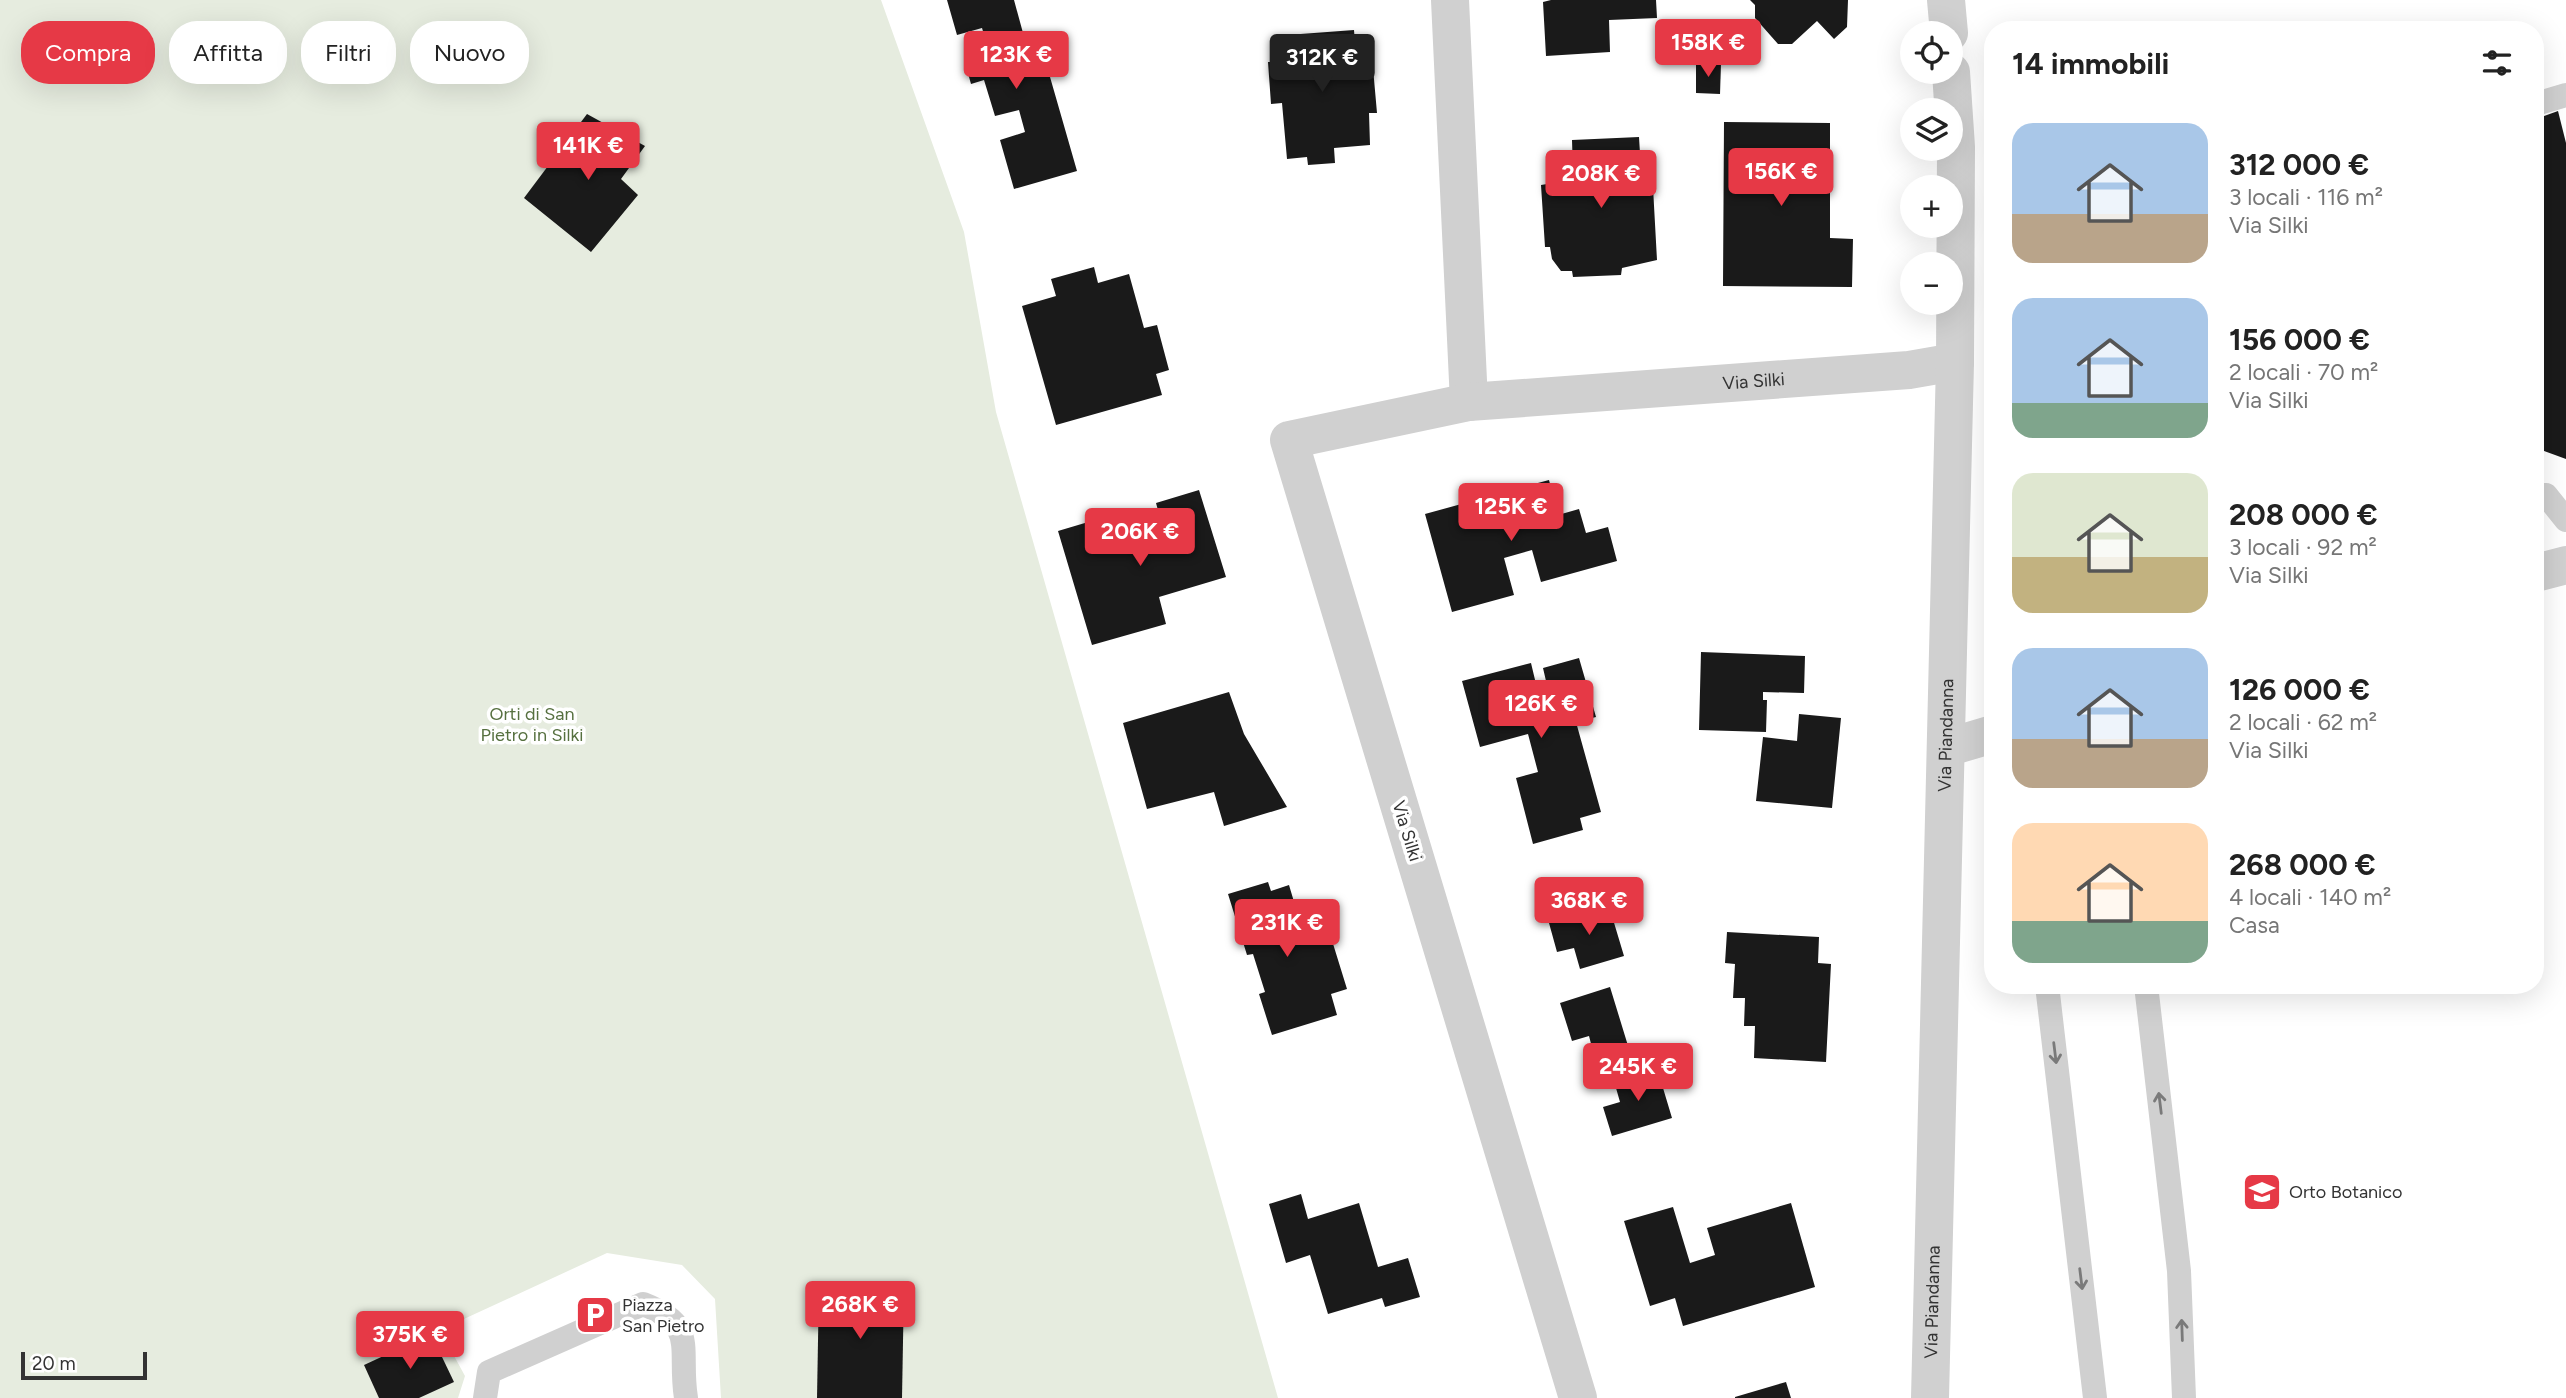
<!DOCTYPE html>
<html lang="it">
<meta charset="utf-8">
<style>
body{margin:0;font-family:Figtree,sans-serif;background:#f6f6f6;color:#222;height:100vh;display:flex;flex-direction:column;font-size:26px;white-space:nowrap}
*{box-sizing:border-box;margin:0}
p{font-size:23px;color:#767676}
.icon{flex:none;width:38px;height:38px;fill:none;stroke:currentColor;stroke-width:2;stroke-linecap:round;stroke-linejoin:round}
.map{position:relative;flex:1;overflow:hidden}
.side{position:absolute;left:1984px;top:21px;width:560px;height:973px;display:flex;flex-direction:column;background:#fff;border-radius:28px;box-shadow:0 7px 28px #0002}
.side>*{flex:none}
.banner{position:absolute;left:21px;top:21px;width:665px;height:63px;display:flex;gap:14px}
.controls{position:absolute;left:1900px;top:21px;display:grid;gap:14px}
.controls a{display:grid;place-items:center;width:63px;height:63px;border-radius:50%;background:#fff;box-shadow:0 7px 28px #0002;font-size:35px}
.scale{position:absolute;left:21px;bottom:18px;width:126px;box-sizing:border-box;padding-left:7px;border:4px solid #333;border-top:0;font-size:19px;line-height:24px;white-space:nowrap;color:#333;-webkit-text-stroke:5px #fff;paint-order:stroke}
.price{position:absolute;translate:-50% -60px;padding:0 16px;border-radius:7px;background:#e63946;color:#fff;font-size:23px;line-height:46px;filter:drop-shadow(0 2px 4px #0008)}
.price::after{content:'';position:absolute;left:50%;top:42px;width:21px;height:16px;margin-left:-10px;background:inherit;clip-path:polygon(0 0,100% 0,50% 100%)}
.price.current{background:#222;color:#fff}
ul{padding:0;list-style:none}
li{display:flex;align-items:center;gap:21px;height:175px;padding:0 28px}
li span{display:grid;place-items:center;flex:none;width:196px;height:140px;border-radius:21px;color:#555}
li>.icon{margin-inline-start:auto}
span .icon{width:84px;height:84px;fill:#fffc;stroke-width:1}
li b{font-size:30px}
h2{display:flex;justify-content:space-between;align-items:center;height:84px;padding:0 28px;font-size:30px}
.pill{padding:0 24px;border-radius:28px;background:#fff;box-shadow:0 7px 28px #0002;font-size:24px;line-height:63px}
.pill.current{background:#e63946;color:#fff}
.map>svg:first-child{display:block}
</style>
<div class="map">
<svg width="2566" height="1398" viewBox="0 0 2566 1398">
<rect width="100%" height="100%" fill="#fff"/>
<path fill="#e6ecdf" d="M0,0H881L964,232L996,412L1278,1398H721L715,1299L682,1265L607,1253L440,1330L465,1376L458,1398H0Z"/>
<g fill="#1a1a1a">
<path d="M947,0H1014L1032,66L1046,63L1077,171L1014,189L1000,140L1025,132L1019,110L995,116L984,80L971,84L964,59L989,51L982,28L957,35Z"/>
<path d="M1551,0H1656L1657,18L1609,20L1610,52L1546,56L1543,2Z"/>
<path d="M1750,0H1848L1847,27L1834,39L1817,21L1792,44H1778L1755,18V5Z"/>
<path d="M1354,30L1357,69L1373,68L1377,113H1369L1370,145L1334,148L1335,163L1308,165L1307,157L1287,159L1282,103L1271,104L1268,62H1275L1274,36Z"/>
<path d="M1721,64L1720,94L1696,93V65Z"/>
<path d="M2558,111L2566,143V459L2536,448V119Z"/>
<path d="M587,114L645,146L621,179L638,195L591,252L524,198Z"/>
<path d="M1724,122L1830,123V238L1853,239L1852,287L1723,286Z"/>
<path d="M1639,137L1641,170L1652,169L1657,260L1622,268L1621,275L1573,277L1572,271H1561L1552,259L1550,247H1545L1541,185L1547,184L1546,172H1573L1572,140Z"/>
<path d="M1094,267L1098,283L1129,274L1144,328L1157,325L1169,370L1156,374L1162,395L1056,425L1022,306L1056,296L1051,279Z"/>
<path d="M1549,480L1558,515L1579,509L1586,533L1608,527L1617,561L1541,582L1532,550L1504,558L1514,595L1452,612L1425,514Z"/>
<path d="M1199,490L1226,577L1159,597L1166,624L1092,645L1058,531L1105,517L1114,547L1164,532L1156,503Z"/>
<path d="M1701,652L1805,656L1804,693L1763,692V700H1767L1766,732L1699,730Z"/>
<path d="M1579,658L1596,717L1576,722L1601,812L1580,818L1583,830L1533,844L1516,778L1538,772L1528,734L1480,747L1462,681L1531,663L1536,684L1546,681L1543,668Z"/>
<path d="M1229,692L1244,734L1287,807L1224,826L1214,792L1147,809L1123,723Z"/>
<path d="M1799,714L1841,718L1832,808L1756,801L1763,737L1797,741Z"/>
<path d="M1268,882L1271,891L1289,885L1306,942L1330,934L1347,989L1331,994L1337,1015L1272,1035L1259,994L1265,992L1253,954L1247,955L1228,894Z"/>
<path d="M1609,906L1624,956L1580,969L1574,948L1557,952L1549,923Z"/>
<path d="M1727,932L1819,937L1818,963L1831,964L1826,1062L1754,1058L1755,1026H1744L1745,998H1733L1735,964L1725,963Z"/>
<path d="M1610,987L1629,1049L1595,1059L1589,1036L1572,1041L1560,1003Z"/>
<path d="M1657,1068L1672,1118L1612,1136L1603,1107L1620,1102L1614,1081Z"/>
<path d="M1301,1194L1308,1219L1359,1203L1378,1267L1408,1258L1420,1297L1385,1307L1382,1298L1328,1314L1310,1255L1286,1263L1269,1204Z"/>
<path d="M1791,1203L1815,1287L1683,1326L1675,1298L1650,1306L1624,1221L1673,1207L1690,1263L1715,1255L1707,1228Z"/>
<path d="M819,1284L904,1285L902,1398H817Z"/>
<path d="M431,1334L454,1382L419,1398H379L364,1365Z"/>
<path d="M1786,1382L1791,1398H1735V1397Z"/>
</g>
<g fill="none" stroke-linecap="round" stroke-linejoin="round">
<g stroke="#d0d0d0" stroke-width="24">
<path d="M2536,104L2566,95"/>
<path d="M2536,496L2546,495L2566,520"/>
<path d="M2047,985L2095,1398"/>
<path d="M2146,985L2179,1271L2184,1398"/>
<path d="M485,1398L489,1372L643,1304C699,1326 678,1348 686,1398"/>
</g>
<g stroke="#d0d0d0" stroke-width="38">
<path d="M1450,0L1469,402"/>
<path d="M1946,0L1949,33"/>
<path d="M2536,573L2566,565"/>
<path d="M1946,748L1993,734"/>
<path id="s1" d="M1578,1398L1289,440L1469,402L1909,370L1955,362"/>
<path id="s2" d="M1930,1398L1955,362L1956,147L1951,72"/>
</g>
</g>
<defs><path id="oneway-shaft" d="M-6 0H5M1.5-3L5.5 0L1.5 3" fill="none" stroke-width="1.6" stroke-linecap="round" stroke-linejoin="round" transform="scale(1.75)"/></defs>
<g stroke="#7a7a7a">
<use href="#oneway-shaft" transform="translate(2055 1053) rotate(83)"/>
<use href="#oneway-shaft" transform="translate(2160 1103) rotate(-97)"/>
<use href="#oneway-shaft" transform="translate(2081 1279) rotate(83)"/>
<use href="#oneway-shaft" transform="translate(2182 1330) rotate(-92)"/>
</g>
<defs>
<g id="university-square" transform="scale(2.0125)"><rect x="-9" y="-9" width="18" height="18" rx="4" fill="#e63946" stroke="#fff"/><path d="M0-5L7-2L0 1L-7-2ZM-4 1L0 2.5L4 1V4Q0 6-4 4Z" fill="#fff"/></g>
<g id="parking-square" transform="scale(2.0125)"><rect x="-9" y="-9" width="18" height="18" rx="4" fill="#e63946" stroke="#fff"/><path d="M-3.5-5.5H1a3.5 3.5 0 0 1 0 7H-1V5.5H-3.5ZM-1-3.4V-.6H.8a1.4 1.4 0 0 0 0-2.8Z" fill="#fff"/></g>
</defs>
<g fill-rule="evenodd">
<use href="#university-square" x="2262" y="1192"/>
<use href="#parking-square" x="595" y="1315"/>
</g>
<g text-anchor="middle" stroke-width="7" stroke-linejoin="round" paint-order="stroke">
<g font-size="18" fill="#333" stroke="#fff">
<text dy="6" stroke="none"><textPath href="#s1" startOffset="1470">Via Silki</textPath></text>
<text dy="6" stroke="none"><textPath href="#s2" startOffset="663">Via Piandanna</textPath></text>
<text transform="translate(1407 831) rotate(73)" y="6">Via Silki</text>
<text dy="6" stroke="none"><textPath href="#s2" startOffset="96">Via Piandanna</textPath></text>
</g>
<g font-size="18" fill="#56703f" stroke="#fff">
<text x="532" y="720">Orti di San<tspan x="532" dy="21">Pietro in Silki</tspan></text>
</g>
<g font-size="18" fill="#333" stroke="#fff" text-anchor="start">
<text x="2289" y="1198">Orto Botanico</text>
<text x="622" y="1311">Piazza<tspan x="622" dy="21">San Pietro</tspan></text>
</g>
</g>
</svg>
<div class="controls">
<a><svg class="icon" aria-label="locate" viewBox="0 0 24 24"><circle cx="12" cy="12" r="6"/><path d="M12 2v4M12 18v4M2 12h4M18 12h4"/></svg></a>
<a><svg class="icon" aria-label="layers" viewBox="0 0 24 24"><path d="M12 4l9 5-9 5-9-5zM3 14l9 5 9-5"/></svg></a>
<a>+</a>
<a>−</a>
</div>
<div class="scale">20 m</div>
<b class="price" style="left:1708px;top:79px">158K €</b>
<b class="price" style="left:1016px;top:91px">123K €</b>
<b class="price current" style="left:1322px;top:94px">312K €</b>
<b class="price" style="left:588px;top:182px">141K €</b>
<b class="price" style="left:1781px;top:208px">156K €</b>
<b class="price" style="left:1601px;top:210px">208K €</b>
<b class="price" style="left:1511px;top:543px">125K €</b>
<b class="price" style="left:1140px;top:568px">206K €</b>
<b class="price" style="left:1541px;top:740px">126K €</b>
<b class="price" style="left:1589px;top:937px">368K €</b>
<b class="price" style="left:1287px;top:959px">231K €</b>
<b class="price" style="left:1638px;top:1103px">245K €</b>
<b class="price" style="left:860px;top:1341px">268K €</b>
<b class="price" style="left:410px;top:1371px">375K €</b>
<div class="banner">
<a class="pill current">Compra</a>
<a class="pill">Affitta</a>
<a class="pill">Filtri</a>
<a class="pill">Nuovo</a>
</div>
<section class="side">
<h2>14 immobili<svg class="icon" aria-label="filters" viewBox="0 0 24 24"><path d="M4 7h16M4 17h16"/><circle cx="9" cy="7" r="2"/><circle cx="15" cy="17" r="2"/></svg></h2>
<ul>
<li><span style="background:linear-gradient(#a9c7e8 65%,#b9a48a 0)"><svg class="icon" aria-label="home" viewBox="0 0 24 24"><path d="M3 11l9-7 9 7M6 9v11h12V9"/></svg></span><div><b>312 000 €</b><p>3 locali · 116 m²</p><p>Via Silki</p></div></li>
<li><span style="background:linear-gradient(#a9c7e8 75%,#7fa58c 0)"><svg class="icon" aria-label="home" viewBox="0 0 24 24"><path d="M3 11l9-7 9 7M6 9v11h12V9"/></svg></span><div><b>156 000 €</b><p>2 locali · 70 m²</p><p>Via Silki</p></div></li>
<li><span style="background:linear-gradient(#dfe7d0 60%,#c2b280 0)"><svg class="icon" aria-label="home" viewBox="0 0 24 24"><path d="M3 11l9-7 9 7M6 9v11h12V9"/></svg></span><div><b>208 000 €</b><p>3 locali · 92 m²</p><p>Via Silki</p></div></li>
<li><span style="background:linear-gradient(#a9c7e8 65%,#b9a48a 0)"><svg class="icon" aria-label="home" viewBox="0 0 24 24"><path d="M3 11l9-7 9 7M6 9v11h12V9"/></svg></span><div><b>126 000 €</b><p>2 locali · 62 m²</p><p>Via Silki</p></div></li>
<li><span style="background:linear-gradient(#ffd9b3 70%,#7fa58c 0)"><svg class="icon" aria-label="home" viewBox="0 0 24 24"><path d="M3 11l9-7 9 7M6 9v11h12V9"/></svg></span><div><b>268 000 €</b><p>4 locali · 140 m²</p><p>Casa</p></div></li>
</ul>
</section>
</div>
